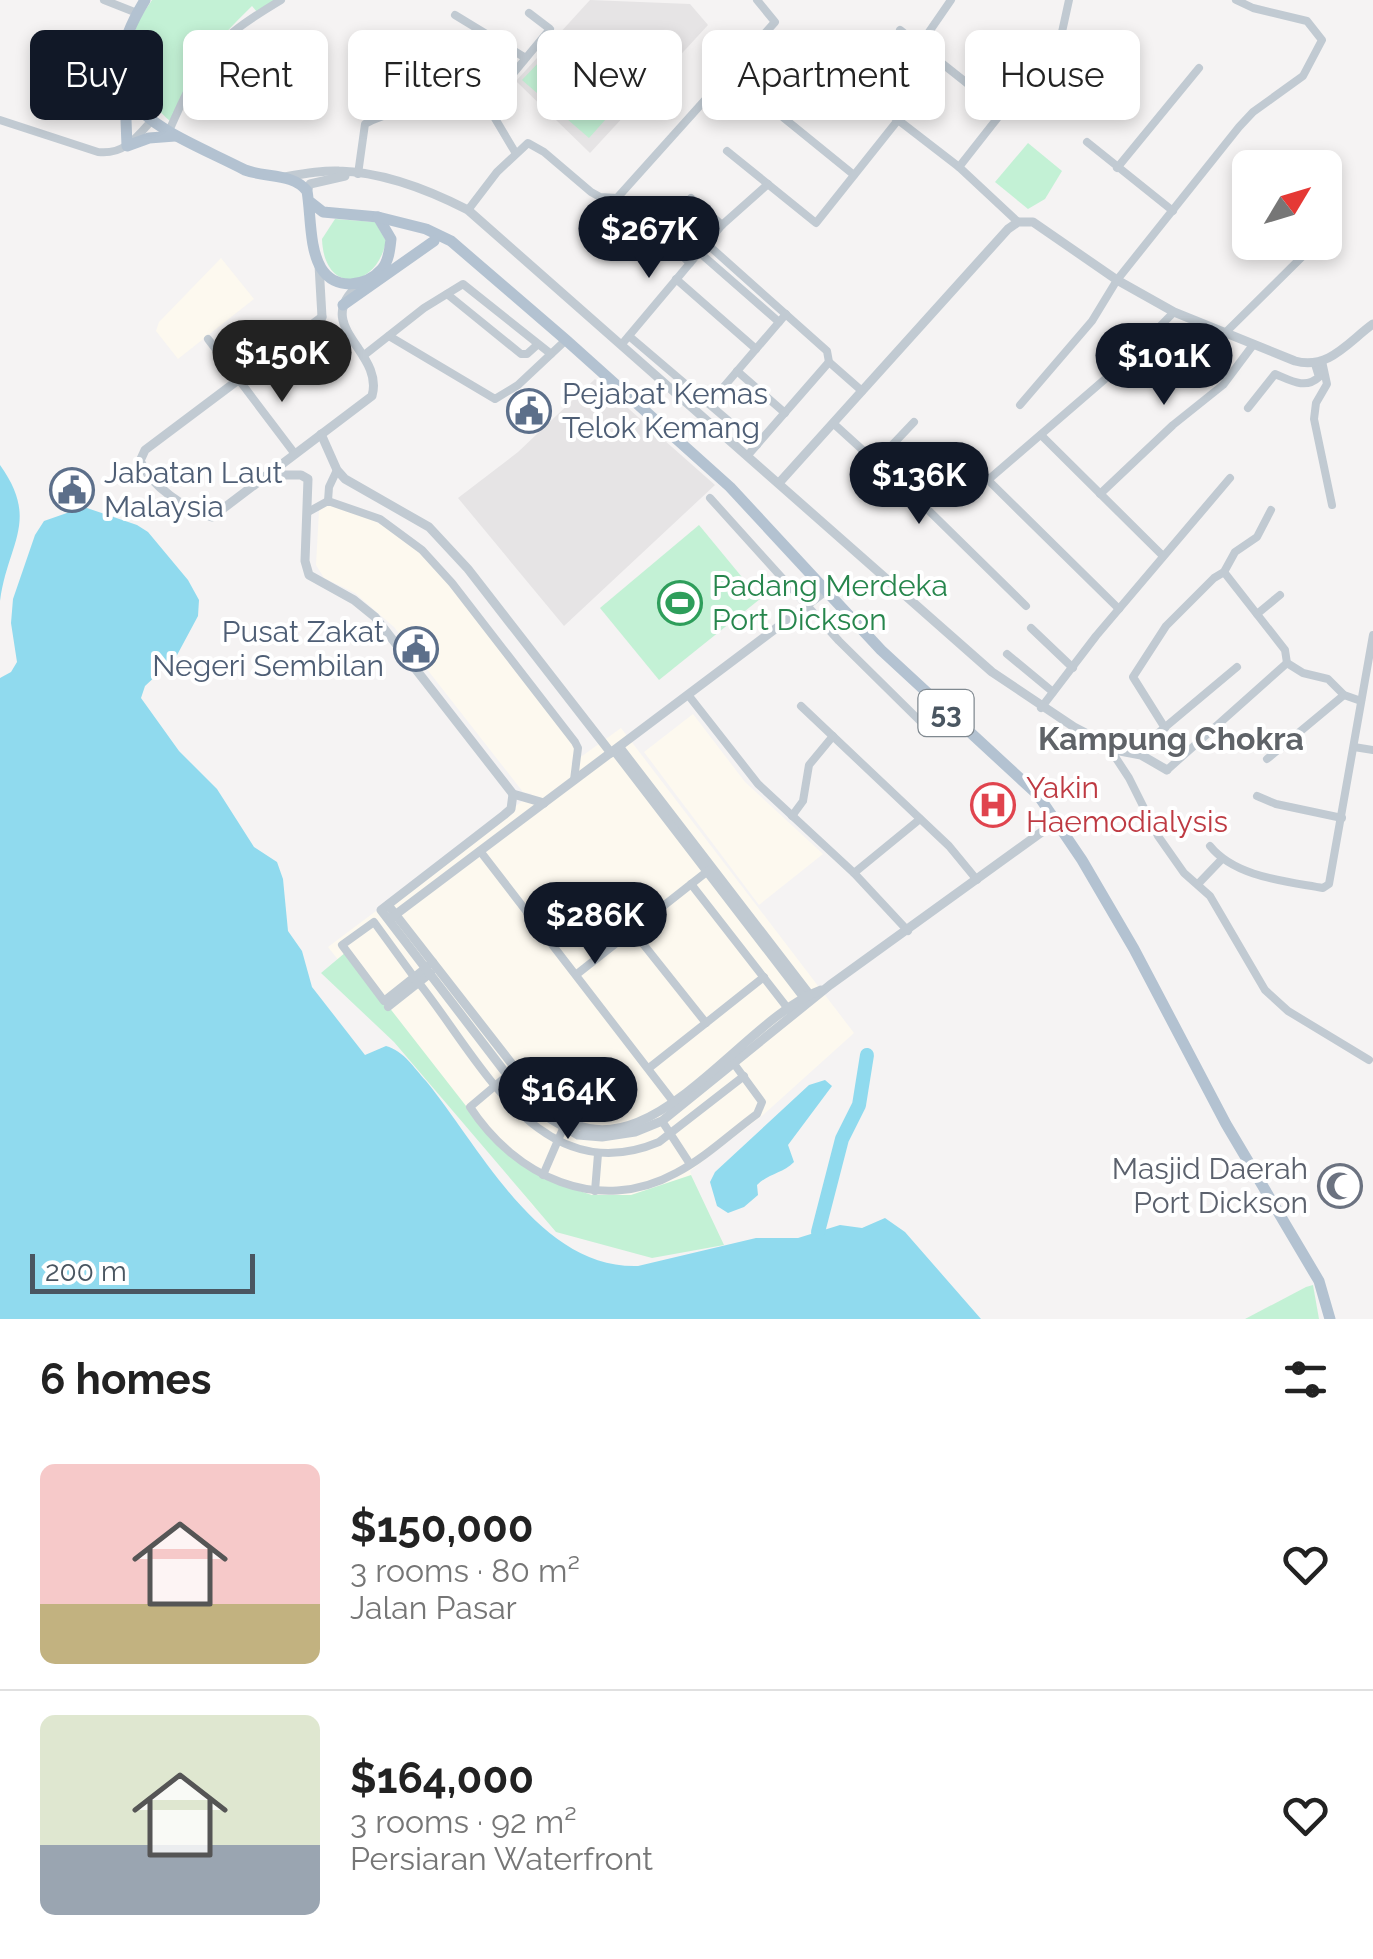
<!DOCTYPE html>
<meta charset="utf-8">
<style>
body{margin:0;font-family:Raleway,sans-serif;background:#f6f6f6;color:#222;height:100vh;display:flex;flex-direction:column;font-size:38px;white-space:nowrap}
*{box-sizing:border-box;margin:0}
p{font-size:32px;color:#767676}
.icon{flex:none;width:55px;height:55px;fill:none;stroke:currentColor;stroke-width:2;stroke-linecap:round;stroke-linejoin:round}
.map{position:relative;height:1319px;overflow:hidden}
.panel{display:flex;flex-direction:column;background:#fff;flex:1}
.panel>*{flex:none}
.hud{position:absolute;left:30px;top:30px;width:1315px;height:90px;display:flex;gap:20px}
.needle{width:65px;rotate:52deg}
.controls{position:absolute;left:1232px;top:150px;display:grid;gap:20px}
.controls a{display:grid;place-items:center;width:110px;height:110px;border-radius:15px;background:#fff;box-shadow:0 5px 15px #0003;font-size:50px}
.scale{position:absolute;left:30px;bottom:25px;width:225px;box-sizing:border-box;padding-left:10px;border:5px solid #4a5661;border-top:0;font-size:28px;line-height:35px;white-space:nowrap;color:#4a5661;-webkit-text-stroke:8px #fff;paint-order:stroke}
.price{position:absolute;translate:-50% -85px;padding:0 22px;border-radius:35px;background:#111827;color:#fff;font-size:32px;line-height:65px;filter:drop-shadow(0 2px 5px #0008)}
.price::after{content:'';position:absolute;left:50%;top:60px;width:30px;height:22px;margin-left:-15px;background:inherit;clip-path:polygon(0 0,100% 0,50% 100%)}
.price.on{background:#222;color:#fff}
ul{padding:0;list-style:none}
li{display:flex;align-items:center;gap:30px;height:250px;padding:0 40px}
li+li{border-top:2px solid #e0e0e0}
li span{display:grid;place-items:center;flex:none;width:280px;height:200px;border-radius:15px;color:#555}
li>.icon{margin-inline-start:auto}
span .icon{width:120px;height:120px;fill:#fffc;stroke-width:1}
li b{font-size:42px}
h2{display:flex;justify-content:space-between;align-items:center;height:120px;padding:0 40px;font-size:42px}
.chip{padding:0 35px;border-radius:15px;background:#fff;box-shadow:0 5px 15px #0003;font-size:35px;line-height:90px}
.chip.on{background:#111827;color:#fff}
.map>svg:first-child{display:block}
</style>
<div class="map">
<svg width="1373" height="1319" viewBox="0 0 1373 1319">
<rect width="100%" height="100%" fill="#f5f3f3"/>
<g fill="#fdf9ef">
<path d="M221,258L254,299L178,359L156,331L159,322Z"/>
<path d="M327,504L373,520L403,538L433,564L576,747L571,764L621,728L854,1033L763,1115L690,1171L711,1238L596,1241L533,1206L328,947L532,794L523,792L394,627L355,593L324,578L316,565L319,511Z"/>
<path d="M693,714L745,782L823,854L759,905L644,752Z"/>
</g>
<g fill="#e6e4e5">
<path d="M590,0L690,4L708,25L590,153L516,81Z"/>
<path d="M595,379L715,485L564,626L458,498L518,452Z"/>
</g>
<g fill="#c3f1d5">
<path d="M152,0H276L257,12L252,6C210,47 195,67 170,121C143,97 124,67 136,28C138,19 147,8 152,0Z"/>
<path d="M561,39L602,81L599,89L614,110L589,138L522,80Z"/>
<path d="M1028,143L1062,171L1045,199L1028,209L995,182Z"/>
<path d="M335,219L375,222L386,241C377,289 324,296 322,239Z"/>
<path d="M699,525L760,599L659,680L600,608Z"/>
<path d="M346,952L491,1138L555,1183L592,1195H631L691,1175L724,1245L652,1258L556,1232L394,1042L321,973Z"/>
<path d="M1313,1285L1319,1319H1245L1306,1287Z"/>
</g>
<g fill="#90daee">
<path d="M0,465C40,521 8,542 0,601Z"/>
<path d="M84,507L137,525L148,532L188,580L199,600L198,616L176,657L145,686L141,698L179,751L217,789L254,847L277,862L283,879L288,931L302,951L312,987L365,1055L386,1046C404,1051 414,1068 426,1081C481,1148 539,1269 638,1266L756,1238H798L840,1225L862,1228L885,1218L905,1232L981,1319H0V678L11,672L17,662L11,623L13,599L35,535L44,521Z"/>
<path d="M825,1080L832,1086L788,1145L794,1162C782,1174 769,1173 757,1185L758,1195L744,1207L728,1213L717,1206L710,1182L715,1172L809,1085Z"/>
</g>
<g fill="none" stroke-linecap="round" stroke-linejoin="round">
<path stroke="#90daee" stroke-width="14" d="M818,1232L842,1139L859,1105L867,1055"/>
<g stroke="#c1cad2" stroke-width="8">
<path d="M104,0L137,13"/>
<path d="M455,15L524,57"/>
<path d="M900,30L1002,111"/>
<path d="M920,45L951,0"/>
<path d="M823,62L959,167L1018,222"/>
<path d="M769,106L854,175"/>
<path d="M0,120L98,152C124,155 136,138 152,120"/>
<path d="M169,131C202,57 211,42 281,0"/>
<path d="M1087,142L1173,211"/>
<path d="M727,151L816,223L898,120"/>
<path d="M515,152L487,105L550,29L529,13"/>
<path d="M959,167L1054,46L1062,32L1069,0"/>
<path d="M1117,168L1199,68"/>
<path d="M358,174L365,124C402,103 442,112 482,101L487,105"/>
<path d="M617,198L775,22L757,0"/>
<path d="M691,198L722,225"/>
<path d="M468,210L497,172L528,143L544,152L591,192L600,197L617,198L690,263"/>
<path d="M707,244L827,351L829,362L862,391"/>
<path d="M700,253L779,322"/>
<path d="M676,279L756,349"/>
<path d="M447,294L521,354H527L537,345"/>
<path d="M1224,334L1314,245"/>
<path d="M389,336L495,399L518,385L566,340"/>
<path d="M629,336L757,445"/>
<path d="M208,339L295,454"/>
<path d="M622,344L722,225L768,184"/>
<path d="M363,356L424,308L463,284L551,354"/>
<path d="M1322,361L1327,384L1316,403L1314,419L1332,505"/>
<path d="M737,371L785,413"/>
<path d="M709,404L786,314"/>
<path d="M1020,405L1092,321L1117,280L1239,127L1253,112L1303,76L1322,40L1307,21L1253,8L1236,0"/>
<path d="M1248,408L1275,374C1290,380 1305,390 1319,377L1315,364"/>
<path d="M834,424L921,503L1026,606"/>
<path d="M1041,435L1162,555"/>
<path d="M748,455L829,362"/>
<path d="M876,462L914,422"/>
<path d="M988,480L1126,361L1174,312"/>
<path d="M1100,494L1173,425L1223,385L1253,345"/>
<path d="M710,498L839,641L921,722L938,705"/>
<path d="M328,501L329,487L337,470"/>
<path d="M921,503L954,464L963,463L988,480L1119,609"/>
<path d="M308,512L328,501L380,519L422,550L452,583L575,742L578,748L574,780"/>
<path d="M1224,572L1285,650L1287,663L1303,673L1328,679L1344,695L1361,701"/>
<path d="M1257,614L1280,595"/>
<path d="M1031,628L1073,668"/>
<path d="M1007,654L1053,692"/>
<path d="M689,696L758,784L854,873L908,931"/>
<path d="M801,706L949,846L977,880"/>
<path d="M1041,708L1096,636L1230,478"/>
<path d="M1165,728L1133,677L1166,626L1214,578L1224,572L1235,552L1257,537L1271,510"/>
<path d="M1108,746L1129,778L1158,836L1184,873L1210,896L1265,990L1288,1011L1369,1060"/>
<path d="M620,747L812,997"/>
<path d="M1354,747L1373,750"/>
<path d="M614,751L806,1001"/>
<path d="M1141,755L1145,744L1237,667"/>
<path d="M1267,759L1344,695"/>
<path d="M1167,770L1287,663"/>
<path d="M1257,796L1276,804L1342,818"/>
<path d="M792,816L803,801L809,765L833,736"/>
<path d="M1210,846C1235,877 1285,881 1323,888L1329,884L1373,635"/>
<path d="M480,851L675,1104"/>
<path d="M854,873L920,819"/>
<path d="M691,884L789,1010"/>
<path d="M1198,884L1221,860"/>
<path d="M632,930L706,1023"/>
<path d="M577,974L709,870"/>
<path d="M414,977L374,922L342,945L384,1001L433,962"/>
<path d="M419,983C481,1061 540,1192 659,1142L744,1076"/>
<path d="M388,1007L431,973"/>
<path d="M649,1068L764,977"/>
<path d="M515,1069L470,1107C515,1176 598,1216 676,1173C705,1158 731,1133 757,1114L762,1102L732,1061"/>
<path d="M662,1121L690,1164"/>
<path d="M543,1175L565,1124"/>
<path d="M595,1191L598,1154"/>
</g>
<g stroke="#c1cad2" stroke-width="9">
<path d="M284,177C301,174 321,170 339,171C383,172 429,190 468,210L992,672L1074,727L1120,751L1141,755L1167,770"/>
<path d="M307,191L310,184L345,176"/>
<path d="M319,265L322,317"/>
<path d="M322,317L145,450L140,461C152,487 185,509 212,517L372,396C385,351 309,326 360,284"/>
<path d="M321,434L337,470L345,479L429,527L468,569L611,753"/>
<path d="M267,475H301L308,479L305,561L309,575L354,600L375,617L513,794L544,803"/>
<path d="M779,483L1008,229L1018,222H1033L1117,280L1174,312L1295,361C1329,370 1348,342 1373,324"/>
<path d="M513,794L511,809L504,815L381,910L508,1076L544,1115L578,1135L602,1137L635,1132L662,1121L830,985L1057,821"/>
<path d="M388,905L540,1100C637,1199 736,1021 821,990"/>
<path d="M391,918L827,590"/>
</g>
<g stroke="#b3c2d1" stroke-width="11">
<path d="M145,0C79,107 163,128 245,170C266,178 293,173 307,191C311,214 309,248 321,268C335,291 366,287 382,269C389,261 390,248 391,239L378,217L323,212L309,201"/>
<path d="M129,60L131,84L152,120"/>
<path d="M125,94L127,146L149,138L175,136"/>
<path d="M378,217L426,229L451,241L566,340L730,487L881,650L1038,795L1082,860L1134,949L1226,1124L1319,1281L1330,1319"/>
<path d="M343,305L434,241"/>
</g>
</g>
<defs>
<g id="civic-ring" transform="scale(2.25)"><circle r="9.5" fill="#fff" stroke="#5c6f8a" stroke-width="1.5"/><path d="M-.6-6.5H3V-4.5H.6V-3L4-1V1h2V6H-6V1h2V-1L-.6-3ZM-1.2 2.5V6h2.4V2.5Z" fill="#5c6f8a"/></g>
<g id="stadium-ring" transform="scale(2.25)"><circle r="9.5" fill="#fff" stroke="#2e9e5b" stroke-width="1.5"/><path d="M0-5a6.5 5 0 1 0 0 10a6.5 5 0 1 0 0-10ZM-3.5-1.8h7v3.6h-7Z" fill="#2e9e5b"/></g>
<g id="hospital-ring" transform="scale(2.25)"><circle r="9.5" fill="#fff" stroke="#e0444e" stroke-width="1.5"/><path d="M-5-5h3v3.5h4V-5h3V5h-3V1.5h-4V5h-3Z" fill="#e0444e"/></g>
<g id="mosque-ring" transform="scale(2.25)"><circle r="9.5" fill="#fff" stroke="#6b7280" stroke-width="1.5"/><path d="M3.5-4.9A6 6 0 1 0 3.5 4.9A5 5 0 1 1 3.5-4.9Z" fill="#6b7280"/></g>
</defs>
<g fill-rule="evenodd">
<use href="#civic-ring" x="529" y="411"/>
<use href="#civic-ring" x="72" y="490"/>
<use href="#stadium-ring" x="680" y="603"/>
<use href="#civic-ring" x="416" y="649"/>
<use href="#hospital-ring" x="993" y="805"/>
<use href="#mosque-ring" x="1340" y="1186"/>
</g>
<g text-anchor="middle" stroke-width="8" stroke-linejoin="round" paint-order="stroke">
<rect fill="#fff" stroke="#808990" stroke-width="2.5" x="918.5" y="690" width="55" height="46" rx="8"/>
<g font-size="28" font-weight="bold" fill="#4a5661">
<text x="946" y="723">53</text>
</g>
<g font-size="30" fill="#4e5e75" stroke="#fff" text-anchor="start">
<text x="562" y="404">Pejabat Kemas<tspan x="562" dy="34">Telok Kemang</tspan></text>
<text x="104" y="483">Jabatan Laut<tspan x="104" dy="34">Malaysia</tspan></text>
<text x="384" y="642" text-anchor="end">Pusat Zakat<tspan x="384" dy="34">Negeri Sembilan</tspan></text>
</g>
<g font-size="30" fill="#27864d" stroke="#fff" text-anchor="start">
<text x="712" y="596">Padang Merdeka<tspan x="712" dy="34">Port Dickson</tspan></text>
</g>
<g font-size="30" fill="#be3a42" stroke="#fff" text-anchor="start">
<text x="1026" y="798">Yakin<tspan x="1026" dy="34">Haemodialysis</tspan></text>
</g>
<g font-size="30" fill="#5b616d" stroke="#fff" text-anchor="end">
<text x="1308" y="1179">Masjid Daerah<tspan x="1308" dy="34">Port Dickson</tspan></text>
</g>
<g font-size="32" font-weight="bold" fill="#5f6368" stroke="#fff">
<text x="1171" y="750">Kampung Chokra</text>
</g>
</g>
</svg>
<div class="controls">
<a><svg class="needle" viewBox="-14 -14 28 28"><path d="M0-13l5 13h-10z" fill="#e53935"/><path d="M0 13l5-13h-10z" fill="#767676"/></svg></a>
</div>
<div class="scale">200 m</div>
<b class="price" style="left:649px;top:281px">$267K</b>
<b class="price on" style="left:282px;top:405px">$150K</b>
<b class="price" style="left:1164px;top:408px">$101K</b>
<b class="price" style="left:919px;top:527px">$136K</b>
<b class="price" style="left:595px;top:967px">$286K</b>
<b class="price" style="left:568px;top:1142px">$164K</b>
<div class="hud">
<a class="chip on">Buy</a>
<a class="chip">Rent</a>
<a class="chip">Filters</a>
<a class="chip">New</a>
<a class="chip">Apartment</a>
<a class="chip">House</a>
</div>
</div>
<section class="panel">
<h2>6 homes<svg class="icon" aria-label="filters" viewBox="0 0 24 24"><path d="M4 7h16M4 17h16"/><circle cx="9" cy="7" r="2"/><circle cx="15" cy="17" r="2"/></svg></h2>
<ul>
<li><span style="background:linear-gradient(#f6c9c9 70%,#c2b280 0)"><svg class="icon" aria-label="home" viewBox="0 0 24 24"><path d="M3 11l9-7 9 7M6 9v11h12V9"/></svg></span><div><b>$150,000</b><p>3 rooms · 80 m²</p><p>Jalan Pasar</p></div><svg class="icon" aria-label="heart" viewBox="0 0 24 24"><path d="M12 20l-8-8c-3-5 5-10 8-4 3-6 11-1 8 4z"/></svg></li>
<li><span style="background:linear-gradient(#dfe7d0 65%,#9aa5b1 0)"><svg class="icon" aria-label="home" viewBox="0 0 24 24"><path d="M3 11l9-7 9 7M6 9v11h12V9"/></svg></span><div><b>$164,000</b><p>3 rooms · 92 m²</p><p>Persiaran Waterfront</p></div><svg class="icon" aria-label="heart" viewBox="0 0 24 24"><path d="M12 20l-8-8c-3-5 5-10 8-4 3-6 11-1 8 4z"/></svg></li>
</ul>
</section>
